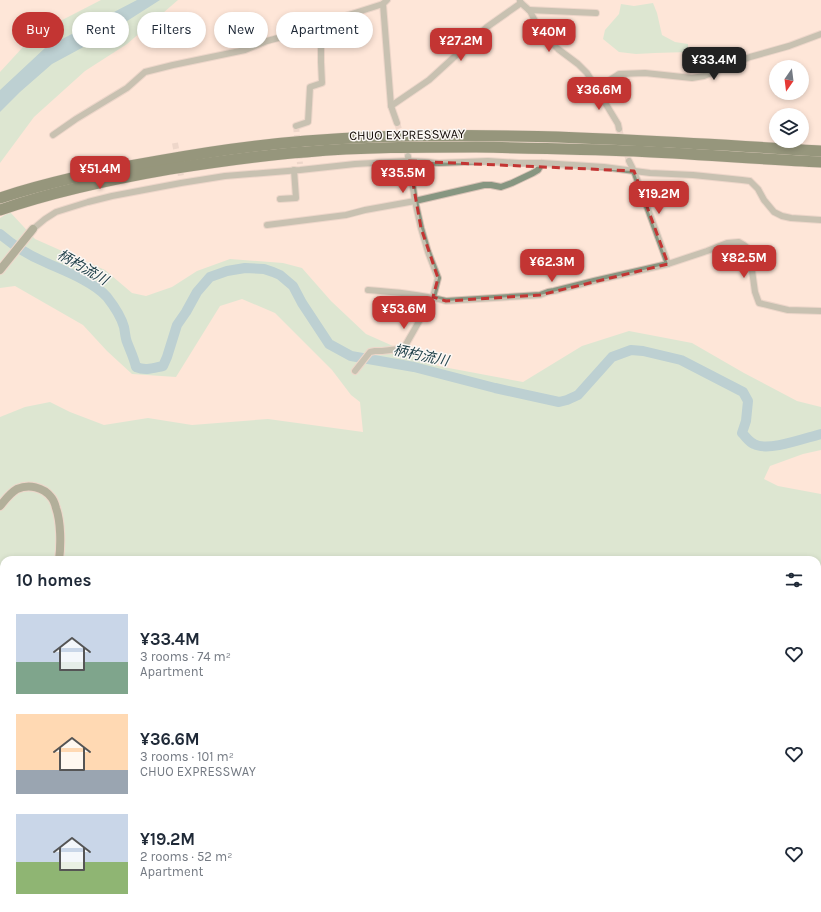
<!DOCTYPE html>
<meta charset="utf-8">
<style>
body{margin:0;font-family:Karla,"Noto Sans JP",sans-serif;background:#f2f2f3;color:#1f2937;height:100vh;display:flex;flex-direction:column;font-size:15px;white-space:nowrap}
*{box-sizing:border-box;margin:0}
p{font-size:13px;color:#747a83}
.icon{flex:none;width:22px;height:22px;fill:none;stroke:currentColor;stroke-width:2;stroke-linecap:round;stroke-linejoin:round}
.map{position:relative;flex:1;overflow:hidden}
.side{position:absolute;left:0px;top:556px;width:821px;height:356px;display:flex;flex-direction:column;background:#fff;border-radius:12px 12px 0 0;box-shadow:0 2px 6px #0003}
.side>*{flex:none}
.top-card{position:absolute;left:12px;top:12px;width:400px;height:36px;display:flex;gap:8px}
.needle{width:26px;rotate:194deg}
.controls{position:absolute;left:769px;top:60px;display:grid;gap:8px}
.controls a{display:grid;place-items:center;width:40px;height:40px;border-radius:50%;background:#fff;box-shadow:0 2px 6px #0003;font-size:20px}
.price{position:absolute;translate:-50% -34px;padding:0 9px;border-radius:8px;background:#c33533;color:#fff;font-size:13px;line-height:26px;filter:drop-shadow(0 1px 2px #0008)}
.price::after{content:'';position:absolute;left:50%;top:24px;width:12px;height:9px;margin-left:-6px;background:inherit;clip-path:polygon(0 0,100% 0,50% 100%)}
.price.selected{background:#222;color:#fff}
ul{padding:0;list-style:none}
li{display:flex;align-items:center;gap:12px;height:100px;padding:0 16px}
li span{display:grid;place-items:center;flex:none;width:112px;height:80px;border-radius:0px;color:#555}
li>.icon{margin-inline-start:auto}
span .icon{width:48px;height:48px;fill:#fffc;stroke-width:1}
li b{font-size:17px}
h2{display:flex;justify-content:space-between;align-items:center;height:48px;padding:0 16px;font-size:17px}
.chip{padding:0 14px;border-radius:18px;background:#fff;box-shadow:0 2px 6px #0003;font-size:14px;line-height:36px}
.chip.selected{background:#c33533;color:#fff}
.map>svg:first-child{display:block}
</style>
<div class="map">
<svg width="821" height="912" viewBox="0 0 821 912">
<rect width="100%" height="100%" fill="#fee6d8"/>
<g fill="#b7e7c8">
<path d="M101,0H178L127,44L85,71L34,117L0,163V72L35,34Z"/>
<path d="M653,3L657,13L662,35L675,42L688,44V52L655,53L636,54L619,52L603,39L605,30L619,14L621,4L634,6Z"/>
<path d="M10,212L35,239L105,270L132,293L146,296L172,287L197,271L230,259L283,263L302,268L331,301L366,334L438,366L523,382L582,346L629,331L692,343L744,373L797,401L821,407V450L803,454L770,466L764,479L778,486L821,494V912H263V908H817V560H4V908H182L177,912H0V417L25,407L50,402L70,412L104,425L148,418L192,425L268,419L363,432L360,402L351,395L332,370L275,313L242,299L220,306L176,377L132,374L107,351L83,325L15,286L0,288V218Z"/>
</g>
<path fill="#6fb6c9" d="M137,0H160L102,37L52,64L20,92L0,112V90L45,48Z"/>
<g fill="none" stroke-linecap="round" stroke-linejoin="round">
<path stroke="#6fb6c9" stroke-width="10" d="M0,234C14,246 30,256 47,263C65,271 94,282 107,297C114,306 121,316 124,327C125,331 125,337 127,342C130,350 134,358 136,367C146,371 153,368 163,366L167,357L177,325L186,312L197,292L210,277L227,271L245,268L264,269L273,272L280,275L293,286L302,303L329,344L351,356L414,367L495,388L559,402L567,400L578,395L612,357L631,350L643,351L681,360L743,392L748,401L746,421L742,433C746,437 749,442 754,444C768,452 805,438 821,434"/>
<g stroke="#dbc6b9" stroke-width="6" stroke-dasharray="6 3" stroke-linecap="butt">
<path d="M397,123L408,156"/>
<path d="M296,126L300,164"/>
<path d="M619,129L629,161"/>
<path d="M175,143L181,176"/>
</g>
<g stroke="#d9c3b7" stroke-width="8">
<g id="street">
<path d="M520,1L521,3L530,11L540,31L558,49L578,64L587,73L618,124L619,129"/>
<path d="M383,4L391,106L397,123"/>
<path d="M529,10L596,13"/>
<path d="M596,89L619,74L645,73L692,78L704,76L750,57L789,46L821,34"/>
<path d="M391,106L429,80L487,27L521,3"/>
<path d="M296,126L308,122L310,87L322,83L321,62V20"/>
<path d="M53,135L76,119L127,88L145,72L173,65L245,50L267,41L300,32L321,20L339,18L383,4L387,0"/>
<path d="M629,161L634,171L668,264"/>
<path d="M280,199L296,198L294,170"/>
<path d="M267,225L346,215L365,210L415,201L484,185H491L501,187L512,183L533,173L538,170L542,163"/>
<path d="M33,229L45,219L56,212L88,202L112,196L181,183L225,176L300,170L355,164L409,161L439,163L488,161L519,163H542L604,167L650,173L693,175L742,180L750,181L758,189L764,200L774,212L782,216L791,218L821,220"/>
<path d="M368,290C394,292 420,294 446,301L540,295L548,292L554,291L594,281L668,264L707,251L727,243L739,242L744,245L749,249L755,292L759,303L788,310L821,311"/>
<path d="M355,371L370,352L375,351H382L399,349L405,346L433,297L438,278L428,252L421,228L415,201L408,156"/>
</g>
</g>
<g stroke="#d9c3b7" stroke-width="10">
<g id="secondary">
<path d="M0,270L33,229"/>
<path d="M0,506C5,500 10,493 17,489C29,484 43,487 51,497C53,499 55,504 56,508C61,522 61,545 59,560"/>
</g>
</g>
<g stroke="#d9c3b7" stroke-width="12">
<g id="highway">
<path d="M0,198C51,181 105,170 158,161C207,152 256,145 306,141C477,128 650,141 821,151"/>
<path d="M0,210C55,191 112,179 170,169C215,162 260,155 306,152C362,147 419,147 476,147C529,148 582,149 634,151C696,154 759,159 821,162"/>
</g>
</g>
<use href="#street" stroke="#879681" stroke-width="6"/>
<use href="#secondary" stroke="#576d4f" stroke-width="8"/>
<use href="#highway" stroke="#1a370c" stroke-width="11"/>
</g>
<path d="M0 0H821V912H0ZM409,161L634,171L668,264L540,295L446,301L433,297L438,278L421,228Z" fill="#fee6d8" fill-opacity=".55" fill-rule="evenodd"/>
<path fill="none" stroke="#c33533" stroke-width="3" stroke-dasharray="8 5" stroke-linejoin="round" d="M409,161L634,171L668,264L540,295L446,301L433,297L438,278L421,228Z"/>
<g text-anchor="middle" stroke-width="3" stroke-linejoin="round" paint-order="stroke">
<g font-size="13" fill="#150e09" stroke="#fcf8f5">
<text transform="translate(407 134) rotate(-1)" y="5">CHUO EXPRESSWAY</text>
</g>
<g font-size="14" font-style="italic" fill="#193b44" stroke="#fcf8f5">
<text transform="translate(83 267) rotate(30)" y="5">柄杓流川</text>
<text transform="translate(421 355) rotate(12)" y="5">柄杓流川</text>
</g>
</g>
</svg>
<div class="controls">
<a><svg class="needle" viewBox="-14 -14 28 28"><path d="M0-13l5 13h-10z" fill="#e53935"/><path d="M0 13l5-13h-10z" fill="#747a83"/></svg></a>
<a><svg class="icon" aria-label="layers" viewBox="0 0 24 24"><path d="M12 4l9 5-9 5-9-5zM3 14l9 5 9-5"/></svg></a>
</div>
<b class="price" style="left:549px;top:53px">¥40M</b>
<b class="price" style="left:461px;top:62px">¥27.2M</b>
<b class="price selected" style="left:714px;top:81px">¥33.4M</b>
<b class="price" style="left:599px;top:111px">¥36.6M</b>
<b class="price" style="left:100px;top:190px">¥51.4M</b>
<b class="price" style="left:403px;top:194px">¥35.5M</b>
<b class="price" style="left:659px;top:215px">¥19.2M</b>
<b class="price" style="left:744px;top:279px">¥82.5M</b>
<b class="price" style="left:552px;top:283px">¥62.3M</b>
<b class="price" style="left:404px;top:330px">¥53.6M</b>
<div class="top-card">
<a class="chip selected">Buy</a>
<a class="chip">Rent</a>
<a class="chip">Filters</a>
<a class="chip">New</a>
<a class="chip">Apartment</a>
</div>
<section class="side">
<h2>10 homes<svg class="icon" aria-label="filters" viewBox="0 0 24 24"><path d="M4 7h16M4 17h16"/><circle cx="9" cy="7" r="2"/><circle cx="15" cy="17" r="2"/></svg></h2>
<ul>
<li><span style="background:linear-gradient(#c9d6e8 60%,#7fa58c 0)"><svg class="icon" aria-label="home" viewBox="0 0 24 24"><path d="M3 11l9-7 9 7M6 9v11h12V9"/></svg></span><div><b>¥33.4M</b><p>3 rooms · 74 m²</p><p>Apartment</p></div><svg class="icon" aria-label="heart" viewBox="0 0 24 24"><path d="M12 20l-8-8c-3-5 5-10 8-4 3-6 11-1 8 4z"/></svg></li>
<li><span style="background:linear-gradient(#ffd9b3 70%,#9aa5b1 0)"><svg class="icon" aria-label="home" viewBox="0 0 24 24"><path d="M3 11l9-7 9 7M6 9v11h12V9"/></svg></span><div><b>¥36.6M</b><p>3 rooms · 101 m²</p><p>CHUO EXPRESSWAY</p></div><svg class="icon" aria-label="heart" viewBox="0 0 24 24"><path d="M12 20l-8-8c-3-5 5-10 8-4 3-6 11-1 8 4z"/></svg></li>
<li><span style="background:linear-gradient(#c9d6e8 60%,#8fb573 0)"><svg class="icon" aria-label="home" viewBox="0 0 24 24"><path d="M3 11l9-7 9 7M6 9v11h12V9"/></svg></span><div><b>¥19.2M</b><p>2 rooms · 52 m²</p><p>Apartment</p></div><svg class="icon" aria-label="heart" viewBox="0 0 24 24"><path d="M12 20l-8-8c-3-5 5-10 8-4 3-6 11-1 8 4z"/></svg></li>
</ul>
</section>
</div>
